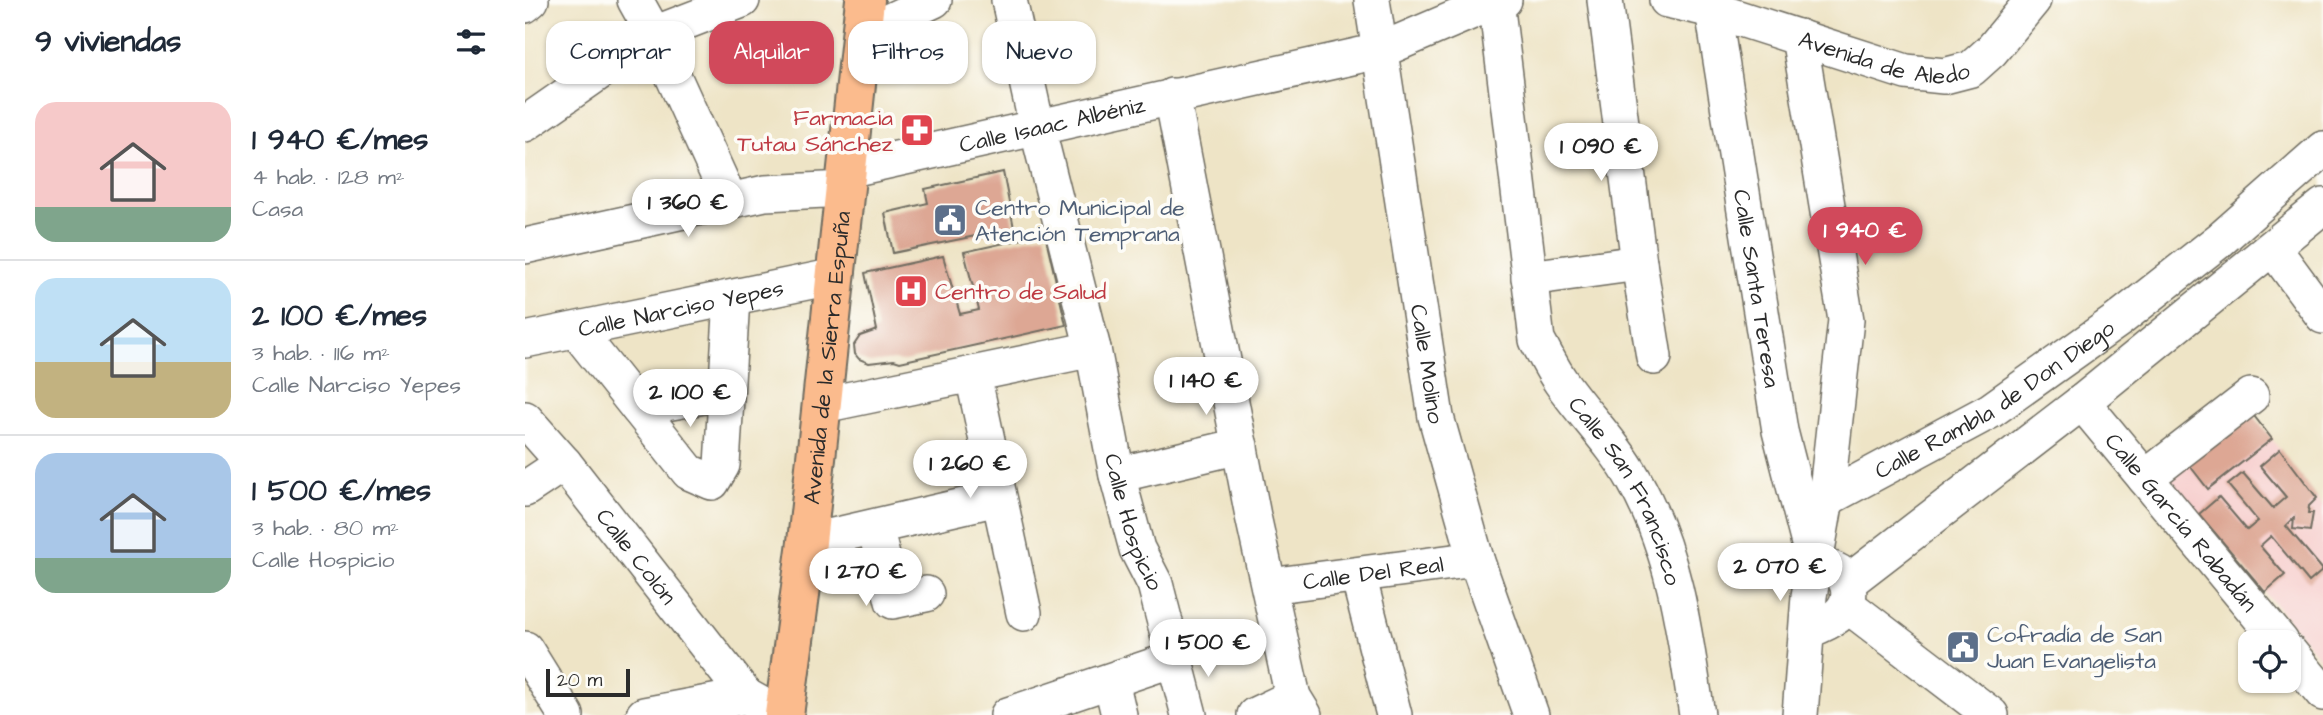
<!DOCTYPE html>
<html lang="es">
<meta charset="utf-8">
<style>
body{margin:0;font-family:"Architects Daughter",sans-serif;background:#f2f2f3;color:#1f2937;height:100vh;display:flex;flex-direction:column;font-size:26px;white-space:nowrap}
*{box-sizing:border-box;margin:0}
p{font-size:23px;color:#747a83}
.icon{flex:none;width:38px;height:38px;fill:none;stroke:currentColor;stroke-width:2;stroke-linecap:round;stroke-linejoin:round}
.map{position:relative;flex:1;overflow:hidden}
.panel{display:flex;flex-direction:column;background:#fff;width:525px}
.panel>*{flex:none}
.guide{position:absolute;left:21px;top:21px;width:665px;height:63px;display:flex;gap:14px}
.tools{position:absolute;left:1713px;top:630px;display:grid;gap:14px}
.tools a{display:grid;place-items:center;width:63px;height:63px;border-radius:14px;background:#fff;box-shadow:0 2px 5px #0004;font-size:35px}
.scale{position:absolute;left:21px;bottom:18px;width:84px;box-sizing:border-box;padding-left:7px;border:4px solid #2b2b2b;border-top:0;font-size:19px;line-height:24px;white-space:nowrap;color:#2b2b2b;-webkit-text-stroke:5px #fdfcf7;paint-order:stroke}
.price{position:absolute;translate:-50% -60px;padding:0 16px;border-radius:24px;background:#fff;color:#222;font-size:23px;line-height:46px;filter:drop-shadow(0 2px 4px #0008)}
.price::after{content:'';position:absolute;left:50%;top:42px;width:21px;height:16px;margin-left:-10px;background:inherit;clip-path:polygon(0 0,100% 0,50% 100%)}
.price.on{background:#d1495b;color:#fff}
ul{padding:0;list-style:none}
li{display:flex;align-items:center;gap:21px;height:175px;padding:0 35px}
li+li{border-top:2px solid #e0e1e3}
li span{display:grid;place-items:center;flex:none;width:196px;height:140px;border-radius:21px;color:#555}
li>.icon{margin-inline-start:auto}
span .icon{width:84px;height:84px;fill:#fffc;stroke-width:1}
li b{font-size:30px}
h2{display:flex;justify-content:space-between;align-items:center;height:84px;padding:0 35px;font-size:30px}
.pill{padding:0 24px;border-radius:21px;background:#fff;box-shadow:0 2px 5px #0004;font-size:24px;line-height:63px}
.pill.on{background:#d1495b;color:#fff}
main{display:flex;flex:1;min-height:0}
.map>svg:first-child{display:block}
</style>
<main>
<section class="panel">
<h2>9 viviendas<svg class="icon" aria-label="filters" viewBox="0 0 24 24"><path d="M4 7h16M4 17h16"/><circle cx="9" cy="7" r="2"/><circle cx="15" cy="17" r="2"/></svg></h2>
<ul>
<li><span style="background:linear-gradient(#f6c9c9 75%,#7fa58c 0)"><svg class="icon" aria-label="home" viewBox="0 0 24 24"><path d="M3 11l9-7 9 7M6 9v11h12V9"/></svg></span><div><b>1 940 €/mes</b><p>4 hab. · 128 m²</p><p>Casa</p></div></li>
<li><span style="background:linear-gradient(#bfe0f5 60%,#c2b280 0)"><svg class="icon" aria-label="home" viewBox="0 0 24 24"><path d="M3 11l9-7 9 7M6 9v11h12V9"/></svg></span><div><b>2 100 €/mes</b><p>3 hab. · 116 m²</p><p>Calle Narciso Yepes</p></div></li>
<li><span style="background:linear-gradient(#a9c7e8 75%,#7fa58c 0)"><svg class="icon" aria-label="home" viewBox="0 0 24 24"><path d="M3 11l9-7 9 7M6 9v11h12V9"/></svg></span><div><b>1 500 €/mes</b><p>3 hab. · 80 m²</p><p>Calle Hospicio</p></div></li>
</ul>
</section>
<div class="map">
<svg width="1798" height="715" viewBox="0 0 1798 715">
<rect width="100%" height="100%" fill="#fdfcf7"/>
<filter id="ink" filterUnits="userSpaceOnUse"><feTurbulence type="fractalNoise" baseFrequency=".0143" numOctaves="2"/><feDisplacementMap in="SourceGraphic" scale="14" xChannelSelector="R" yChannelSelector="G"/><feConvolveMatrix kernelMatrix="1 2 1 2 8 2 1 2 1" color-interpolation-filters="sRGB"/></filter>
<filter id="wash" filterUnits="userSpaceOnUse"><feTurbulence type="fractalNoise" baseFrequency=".00686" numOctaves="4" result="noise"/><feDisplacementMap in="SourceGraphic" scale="28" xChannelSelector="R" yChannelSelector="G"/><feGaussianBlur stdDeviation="1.57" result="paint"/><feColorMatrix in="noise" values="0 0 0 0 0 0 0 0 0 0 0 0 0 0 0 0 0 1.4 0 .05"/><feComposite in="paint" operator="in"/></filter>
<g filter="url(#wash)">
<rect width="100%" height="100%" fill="#eee4c6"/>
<path fill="#f7d0cf" d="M1726,412L1798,506V662L1643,477Z"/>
<g id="blocks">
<g fill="#dda794">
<path d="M478,172L489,228L368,253L360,213L403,203L400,189Z"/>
<path d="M520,234L541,325L375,362L369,360L344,363L334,359L330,354L329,345L335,336L352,330L340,273L418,256L435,314L454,310L439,252Z"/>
<path d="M1726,412L1747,439L1683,489L1662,462Z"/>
<path d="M1755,449L1792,498L1784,506L1783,513H1788L1785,531L1768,529L1769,518L1761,526L1798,570L1784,582L1746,536L1735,546L1760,575L1740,592L1674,514L1694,497L1722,530L1733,521L1703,485L1718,473L1748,508L1761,497L1735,466Z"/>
</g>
</g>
</g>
<g filter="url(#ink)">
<use href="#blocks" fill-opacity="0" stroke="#6f6c61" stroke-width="2"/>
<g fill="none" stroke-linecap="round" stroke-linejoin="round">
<g stroke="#6f6c61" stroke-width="38">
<g id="minor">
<path d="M110,0L129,34L205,201"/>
<path id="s1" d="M484,0L512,127L568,349L592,475L612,549L630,584L664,715"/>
<path id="s2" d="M847,0L911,417L951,559L1006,715"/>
<path d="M1080,0L1114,263L1129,357"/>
<path id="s3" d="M1142,0L1188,10L1381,72L1419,76L1446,69L1466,51L1508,0"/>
<path id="s4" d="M971,1L1012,340C1020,354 1027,369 1036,382C1059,415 1089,444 1109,480C1150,552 1160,634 1172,715"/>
<path d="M0,5L6,0"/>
<path id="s5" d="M1188,10L1255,431L1289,563C1297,566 1309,568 1315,573C1328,586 1326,605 1312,616C1303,623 1292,627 1282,631"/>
<path d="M337,34L409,0"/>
<path d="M1274,37L1321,320L1301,499L1284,596L1275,715"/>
<path d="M647,96L728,516L768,697L779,715"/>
<path d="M0,124L129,34L217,0"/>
<path id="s6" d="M322,170L854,51L971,1L979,0"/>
<path d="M0,246L240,193L320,189"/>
<path d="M1748,248L1798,316"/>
<path d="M1004,278L1114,263"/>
<path d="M51,330L164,472L187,482L197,465L207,298"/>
<path id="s7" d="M0,340L311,276"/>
<path d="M448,375L499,613"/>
<path id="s8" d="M1557,402L1756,642"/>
<path d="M298,405L568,349"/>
<path d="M113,408L201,392"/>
<path id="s9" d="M0,419L39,463L221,696"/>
<path d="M592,475L715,446"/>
<path d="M1620,478L1726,396"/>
<path d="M0,489L39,463"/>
<path id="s10" d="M1301,499L1465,411L1593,320L1696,239L1798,149"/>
<path d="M350,527L368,601L401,594"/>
<path d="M282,542L473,498"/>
<path d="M833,575L869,715"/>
<path d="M1322,583L1557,402L1798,206"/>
<path id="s11" d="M744,586L951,559"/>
<path d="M1322,605L1466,715"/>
<path d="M0,649L41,715"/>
<path d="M1764,652L1798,693"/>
<path d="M586,681L594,715"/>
<path d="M119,715L221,696L237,705"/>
<path d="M483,715L649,659"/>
<path d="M730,715L768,697"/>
</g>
</g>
<g stroke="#6f6c61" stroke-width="42">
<g id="major">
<path id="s12" d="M259,715L282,542L340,0"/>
</g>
</g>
<use href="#minor" stroke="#fff" stroke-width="35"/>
<use href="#major" stroke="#fbbb8d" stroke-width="38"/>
</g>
</g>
<defs>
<g id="pharmacy-square" transform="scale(1.75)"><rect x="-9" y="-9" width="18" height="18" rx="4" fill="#e0444e" stroke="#fdfcf7"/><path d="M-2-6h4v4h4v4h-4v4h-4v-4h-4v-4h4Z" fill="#fff"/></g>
<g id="civic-square" transform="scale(1.75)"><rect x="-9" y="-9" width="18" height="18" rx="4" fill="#5c6f8a" stroke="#fdfcf7"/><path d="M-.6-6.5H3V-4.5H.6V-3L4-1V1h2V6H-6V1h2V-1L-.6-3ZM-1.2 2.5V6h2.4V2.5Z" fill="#fff"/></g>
<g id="hospital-square" transform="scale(1.75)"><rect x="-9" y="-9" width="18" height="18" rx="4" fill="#e0444e" stroke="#fdfcf7"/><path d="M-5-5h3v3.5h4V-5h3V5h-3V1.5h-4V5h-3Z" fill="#fff"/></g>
</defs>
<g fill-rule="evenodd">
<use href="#pharmacy-square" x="392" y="130"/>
<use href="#civic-square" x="425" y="220"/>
<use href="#hospital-square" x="386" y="291"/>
<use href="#civic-square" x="1438" y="647"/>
</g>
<g text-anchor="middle" stroke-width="7" stroke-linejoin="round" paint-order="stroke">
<g font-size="23" fill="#2b2b2b" stroke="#fdfcf7">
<text dy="8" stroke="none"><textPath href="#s3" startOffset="226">Avenida de Aledo</textPath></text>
<text dy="8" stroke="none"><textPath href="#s6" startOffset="210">Calle Isaac Albéniz</textPath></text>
<text dy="8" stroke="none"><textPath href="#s5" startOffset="282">Calle Santa Teresa</textPath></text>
<text dy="8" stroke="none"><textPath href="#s7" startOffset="159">Calle Narciso Yepes</textPath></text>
<text dy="8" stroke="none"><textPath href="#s12" startOffset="360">Avenida de la Sierra Espuña</textPath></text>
<text dy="8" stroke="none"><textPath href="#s2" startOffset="368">Calle Molino</textPath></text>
<text dy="8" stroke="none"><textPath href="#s10" startOffset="196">Calle Rambla de Don Diego</textPath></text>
<text dy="8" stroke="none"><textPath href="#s4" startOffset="518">Calle San Francisco</textPath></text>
<text dy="8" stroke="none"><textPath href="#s1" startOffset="537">Calle Hospicio</textPath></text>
<text dy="8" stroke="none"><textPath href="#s8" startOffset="156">Calle García Rabadán</textPath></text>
<text dy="8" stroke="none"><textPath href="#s9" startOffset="177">Calle Colón</textPath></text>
<text dy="8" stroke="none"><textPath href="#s11" startOffset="105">Calle Del Real</textPath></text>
</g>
<g font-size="23" fill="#be3a42" stroke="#fdfcf7" text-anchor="end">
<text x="368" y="125">Farmacia<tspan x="368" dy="26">Tutau Sánchez</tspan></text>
<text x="410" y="299" text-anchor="start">Centro de Salud</text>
</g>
<g font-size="23" fill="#4e5e75" stroke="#fdfcf7" text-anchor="start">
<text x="450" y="215">Centro Municipal de<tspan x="450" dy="26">Atención Temprana</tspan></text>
<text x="1462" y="642">Cofradía de San<tspan x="1462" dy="26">Juan Evangelista</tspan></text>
</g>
</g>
</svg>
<div class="tools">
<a><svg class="icon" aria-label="locate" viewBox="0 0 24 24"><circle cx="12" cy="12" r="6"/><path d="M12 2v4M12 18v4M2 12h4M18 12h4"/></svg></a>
</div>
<div class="scale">20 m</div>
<b class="price" style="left:1076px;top:183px">1 090 €</b>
<b class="price" style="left:163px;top:239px">1 360 €</b>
<b class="price on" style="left:1340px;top:267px">1 940 €</b>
<b class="price" style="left:681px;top:417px">1 140 €</b>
<b class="price" style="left:165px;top:429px">2 100 €</b>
<b class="price" style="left:445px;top:500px">1 260 €</b>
<b class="price" style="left:1255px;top:603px">2 070 €</b>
<b class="price" style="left:341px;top:608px">1 270 €</b>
<b class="price" style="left:683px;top:679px">1 500 €</b>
<div class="guide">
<a class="pill">Comprar</a>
<a class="pill on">Alquilar</a>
<a class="pill">Filtros</a>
<a class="pill">Nuevo</a>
</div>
</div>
</main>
